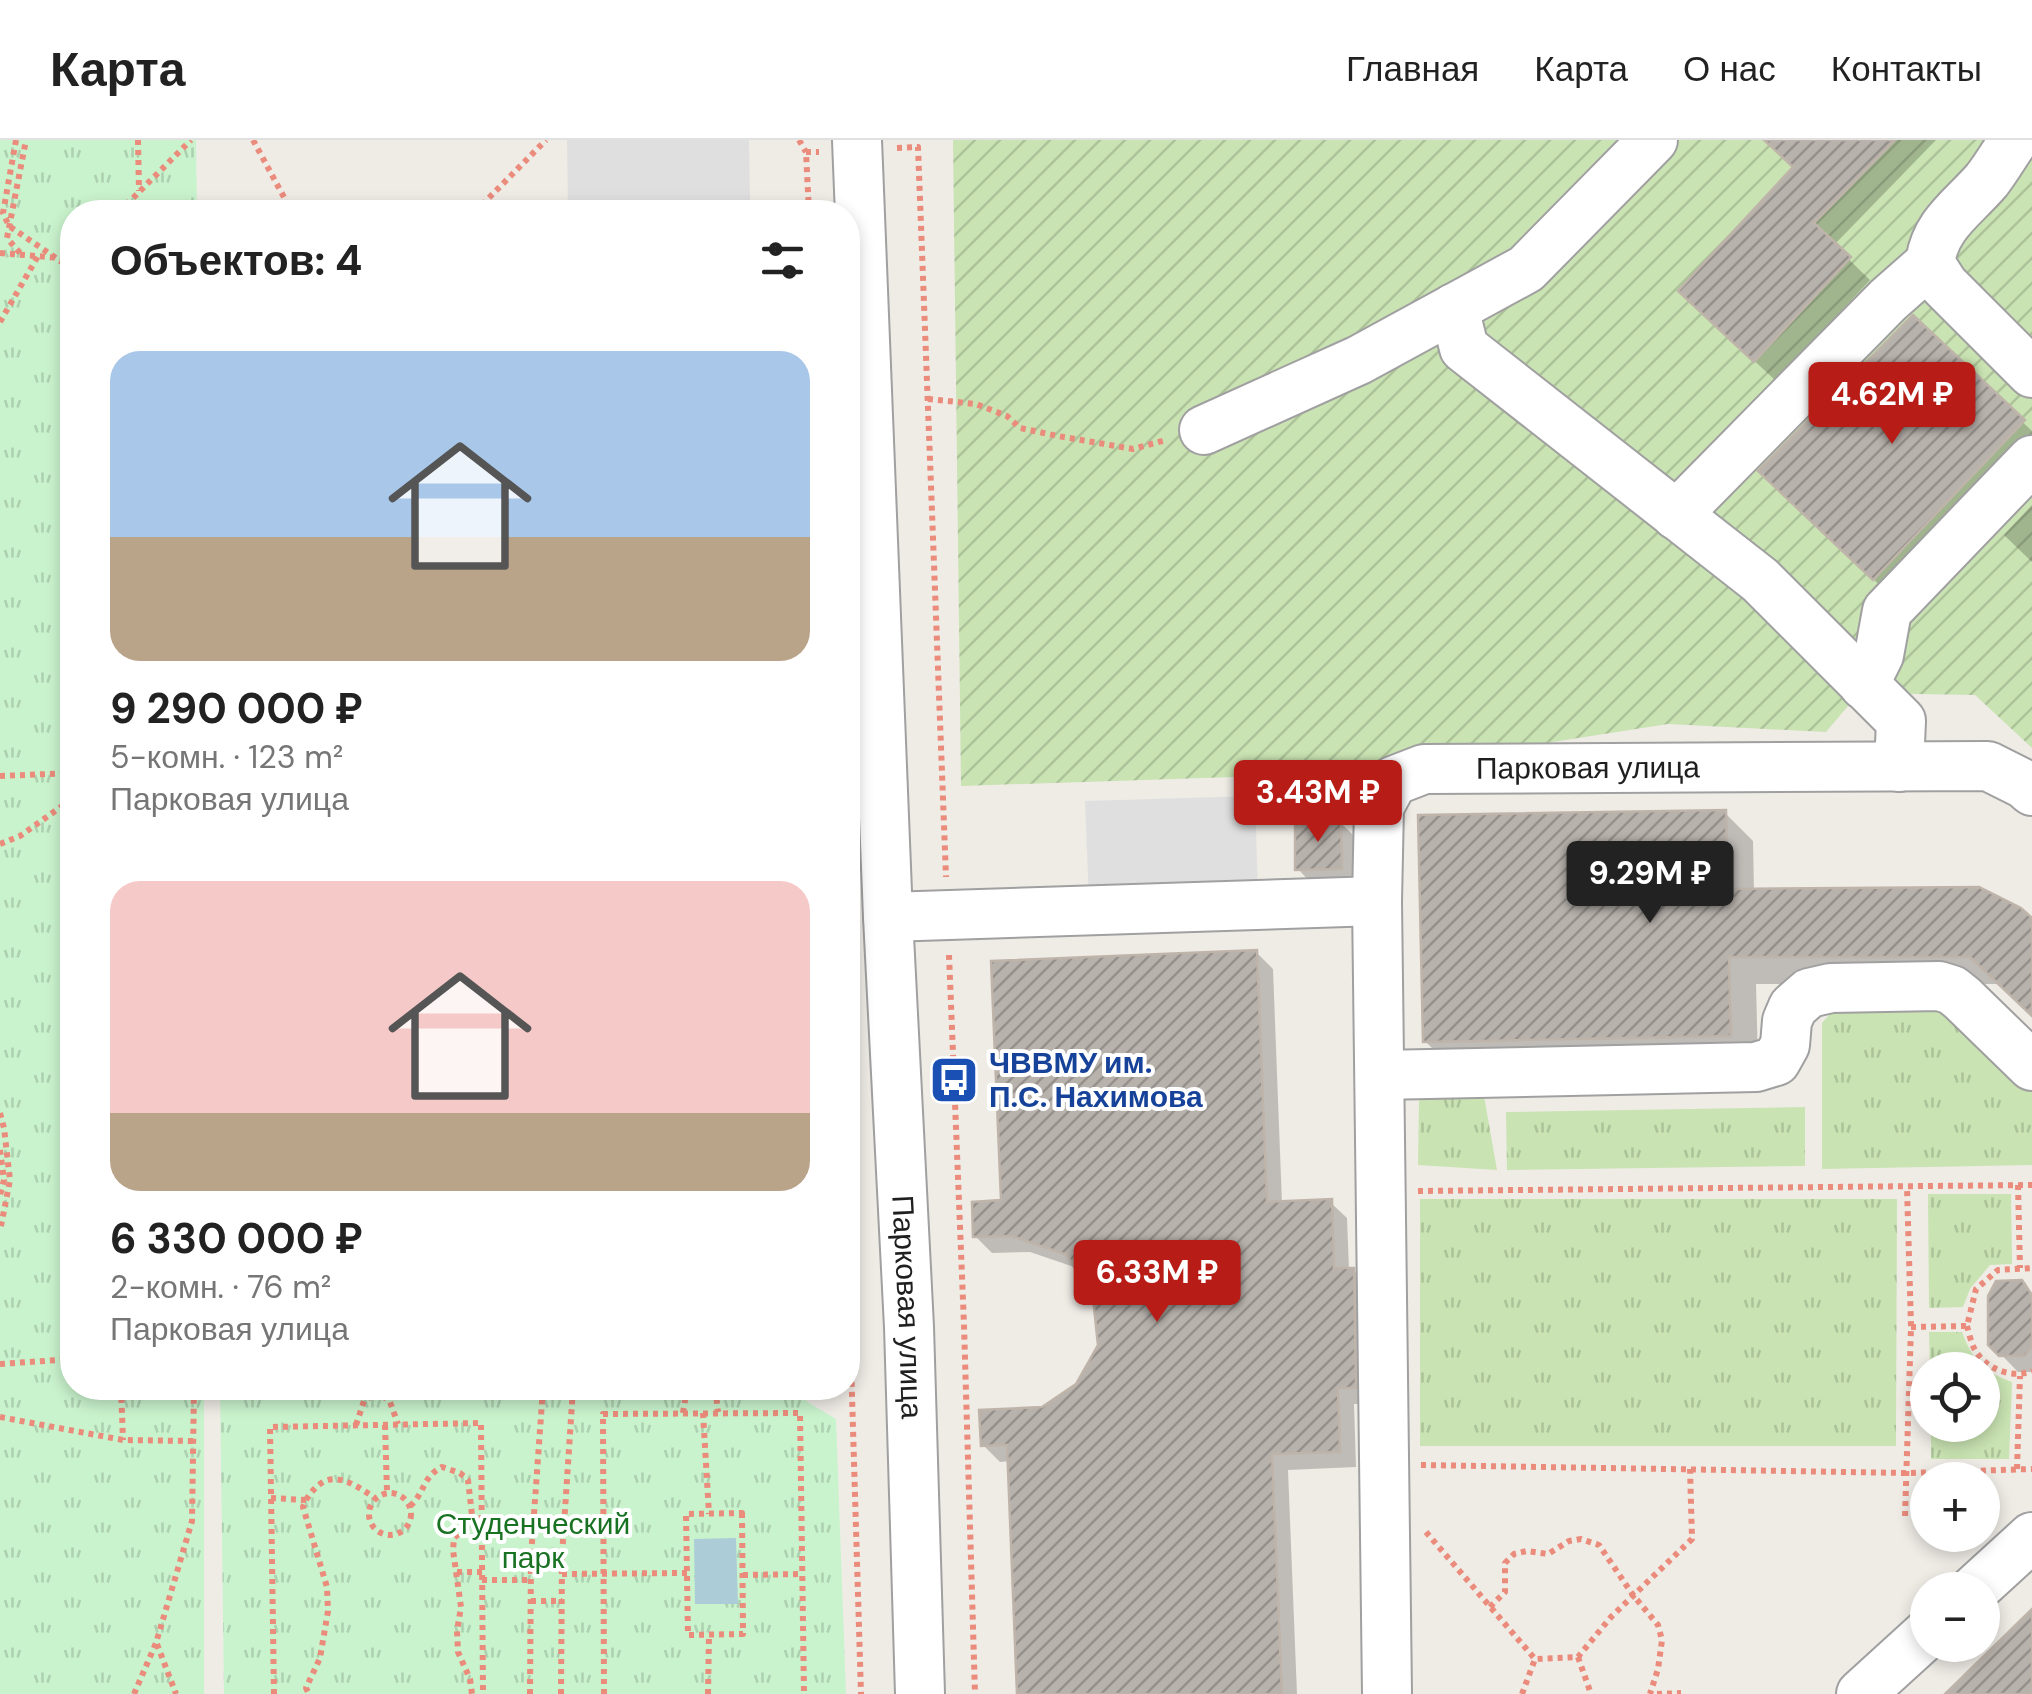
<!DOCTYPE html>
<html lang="ru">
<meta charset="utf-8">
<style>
body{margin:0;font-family:"DM Sans",sans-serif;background:#f2f2f2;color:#222;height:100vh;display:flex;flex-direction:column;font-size:38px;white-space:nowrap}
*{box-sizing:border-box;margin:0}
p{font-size:32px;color:#767676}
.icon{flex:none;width:55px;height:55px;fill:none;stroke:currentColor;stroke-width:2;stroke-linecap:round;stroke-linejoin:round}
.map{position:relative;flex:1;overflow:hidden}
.panel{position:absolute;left:60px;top:60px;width:800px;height:1200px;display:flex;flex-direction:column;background:#fff;border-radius:40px;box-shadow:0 5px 15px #0003}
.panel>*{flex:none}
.tools{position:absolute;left:1910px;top:1212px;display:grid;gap:20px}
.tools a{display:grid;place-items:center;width:90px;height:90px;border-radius:50%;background:#fff;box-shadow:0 5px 15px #0003;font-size:50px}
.price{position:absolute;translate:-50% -85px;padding:0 22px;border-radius:10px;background:#b71c17;color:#fff;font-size:32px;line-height:65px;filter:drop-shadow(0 2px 5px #0008)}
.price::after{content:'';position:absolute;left:50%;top:60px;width:30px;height:22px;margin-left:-15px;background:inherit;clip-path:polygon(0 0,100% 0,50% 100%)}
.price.on{background:#222;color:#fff}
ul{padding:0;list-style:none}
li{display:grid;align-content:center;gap:20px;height:530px;padding:0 50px}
li span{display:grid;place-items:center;height:310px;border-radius:30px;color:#555}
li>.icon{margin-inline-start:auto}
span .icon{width:180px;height:180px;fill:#fffc;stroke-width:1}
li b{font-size:42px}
h2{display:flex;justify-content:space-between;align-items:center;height:120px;padding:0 50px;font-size:42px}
header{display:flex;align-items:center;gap:60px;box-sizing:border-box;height:140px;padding:0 50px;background:#fff;border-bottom:2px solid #e0e0e0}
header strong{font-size:48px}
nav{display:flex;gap:55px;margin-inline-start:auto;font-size:35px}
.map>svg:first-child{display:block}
</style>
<header>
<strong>Карта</strong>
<nav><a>Главная</a><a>Карта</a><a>О нас</a><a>Контакты</a></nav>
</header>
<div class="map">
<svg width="2032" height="1554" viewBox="0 0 2032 1554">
<defs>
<pattern id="grass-tufts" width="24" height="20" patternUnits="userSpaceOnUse" patternTransform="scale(2.5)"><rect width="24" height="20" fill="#c9e3b2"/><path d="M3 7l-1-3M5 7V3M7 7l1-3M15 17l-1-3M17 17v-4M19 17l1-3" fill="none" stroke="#acc299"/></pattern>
<pattern id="park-tufts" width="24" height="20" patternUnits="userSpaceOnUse" patternTransform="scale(2.5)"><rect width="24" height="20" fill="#c9f3cd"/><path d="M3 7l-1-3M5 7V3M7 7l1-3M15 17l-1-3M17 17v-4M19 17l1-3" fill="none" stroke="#acd0b0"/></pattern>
<pattern id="garden-furrows" width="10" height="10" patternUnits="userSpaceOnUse" patternTransform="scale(2.5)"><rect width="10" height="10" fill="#c9e3b2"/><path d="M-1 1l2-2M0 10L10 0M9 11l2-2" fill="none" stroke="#acc299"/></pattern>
<pattern id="building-hatch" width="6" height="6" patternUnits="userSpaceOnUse" patternTransform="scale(2.5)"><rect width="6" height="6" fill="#b8b2ac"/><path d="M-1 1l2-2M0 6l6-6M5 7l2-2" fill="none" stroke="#95908b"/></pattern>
</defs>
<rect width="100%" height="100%" fill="#efece6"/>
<g fill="url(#grass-tufts)">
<path d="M1946,865L2032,947V1025L1822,1029V883L1837,866Z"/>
<path d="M1430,952L1484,956L1497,1030L1418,1025L1419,961Z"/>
<path d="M1805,967V1026L1507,1030L1506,972Z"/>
<path d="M1928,1054H2011L2012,1124L1990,1125L1970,1149L1963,1167L1929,1168Z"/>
<path d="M1420,1059H1897L1896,1306H1420Z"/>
<path d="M1929,1192H1962C1973,1221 1983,1231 2012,1242L2009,1319H1931V1285H1982V1230H1930Z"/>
</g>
<g fill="url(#park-tufts)">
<path d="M0,0H196L197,72H72V1248H204V1554H0Z"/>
<path d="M220,1248H792L809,1263L836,1279L846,1554H224Z"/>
</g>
<path fill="url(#garden-furrows)" d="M953,0H2032V608L1975,555L1859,553L1826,592L1668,584L1355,633L961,646Z"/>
<g fill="#dfdfdf">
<path d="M567,0H749L750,63L634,64V72H568Z"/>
<path d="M1255,656L1258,756L1089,761L1085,661Z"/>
</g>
<path fill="#acccd7" d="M736,1398L738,1464H695L694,1399Z"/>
<g fill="#0003">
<path d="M1768,0H1936L1834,105L1870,140L1776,241L1702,172L1796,28Z"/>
<path d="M1913,179L2032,291V341L1908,472L1794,364Z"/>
<path d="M2032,365V422L2004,395Z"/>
<path d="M1725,673L1753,701L1754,751L2032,782V874L2001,844H1756L1758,923L1453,929L1425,901Z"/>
<path d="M1340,682L1357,699L1358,745L1314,746L1298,729Z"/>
<path d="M1256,812L1273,829L1282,1064L1330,1062L1347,1078L1349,1130H1353L1370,1147L1371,1264H1354L1356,1327L1288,1330L1297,1554H1020L1010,1321L1000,1322L983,1305L1043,1270L1078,1245L1100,1206L1095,1158L1077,1128L1030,1112L992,1113L975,1096L1004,1063Z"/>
<path d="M2021,1143L2032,1154V1232H2018L1991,1204Z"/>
</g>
<g fill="url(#building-hatch)" stroke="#bfb4aa" stroke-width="2.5">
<path d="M1764,0H1895L1814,83L1851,117L1754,222L1678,151L1793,27Z"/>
<path d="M1913,175L2025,280L1873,440L1758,331Z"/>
<path d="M1726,670L1728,749L1979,747L2021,768L2032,778V876L1970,817H1729L1731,896L1423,902L1418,675Z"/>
<path d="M1341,679L1342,729L1295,730V680Z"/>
<path d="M1257,810L1267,1062L1332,1059L1334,1128H1354L1356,1248H1338L1340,1312L1272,1314L1282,1554H1017L1007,1305L981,1306L979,1270L1042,1267L1076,1244L1098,1205L1093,1158L1067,1115L1012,1096L973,1097L972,1062L1001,1060L991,821Z"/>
<path d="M2022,1140L2032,1155V1206L2025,1216H1999L1988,1205V1156L1996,1141Z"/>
<path d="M2032,1469V1554H1945Z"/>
</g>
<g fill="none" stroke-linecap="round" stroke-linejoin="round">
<g stroke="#a0a0a0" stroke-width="52">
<g id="minor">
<path id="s1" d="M857,0L888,777L909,1187L920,1554"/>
<path d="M2014,0C2005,13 1997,27 1987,40C1963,68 1935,84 1930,123L1944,145L2032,233"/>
<path d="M1454,168L1464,208L1760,440L1901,581L1899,627"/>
<path d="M1204,290L1359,220L1526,129L1653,0"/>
<path d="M1676,375L1888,160L1930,123"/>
<path d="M1864,545L1879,515L1887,471L2032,320"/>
<path d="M1377,761L1387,1554"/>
<path id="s2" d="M888,777L1377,761L1379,667L1393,641L1424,629L1988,626L2024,644L2032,651"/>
<path d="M1380,935L1756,927L1776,921L1785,905L1787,881L1793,867L1809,853L1831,848L1939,846L1952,850L1962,858L2032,926"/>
<path d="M1974,1450L2032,1397"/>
<path d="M1861,1554L1928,1493"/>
</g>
</g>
<g stroke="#ea8b7c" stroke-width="6" stroke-dasharray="5 5" stroke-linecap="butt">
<path d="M16,0L3,73L9,86L72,129"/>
<path d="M138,0L139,51"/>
<path d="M253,0L292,72"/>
<path d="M799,0L806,12"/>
<path d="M897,8L918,7L946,737"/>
<path d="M119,72L191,0"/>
<path d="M475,72L546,0"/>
<path d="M809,72L806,12H819"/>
<path d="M0,113L72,119"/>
<path d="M20,113L7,98L26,0"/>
<path d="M0,182L38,116"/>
<path d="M928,259L976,264L1007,276L1020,288L1058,296L1133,309L1166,300"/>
<path d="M0,636L72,633"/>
<path d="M0,704L20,696L72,659"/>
<path d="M949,815L964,1185L975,1554"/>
<path d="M0,973L4,988L10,1040L0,1091"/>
<path d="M0,1010L4,1040L0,1055"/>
<path d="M2018,1045L2020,1128"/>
<path d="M1418,1051L2032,1045"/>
<path d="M848,1122L861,1554"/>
<path d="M1967,1186C1969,1193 1971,1203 1975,1210C1986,1229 2012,1239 2032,1231"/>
<path d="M1911,1187L1967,1186L1976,1149L1998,1130L2032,1128"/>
<path d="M0,1224L72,1219"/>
<path d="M121,1248L123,1300"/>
<path d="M378,1248V1252L390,1262L398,1284"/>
<path d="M702,1248L716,1254L718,1272"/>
<path d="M683,1273L686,1254L702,1248"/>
<path d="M703,1273L709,1374"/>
<path d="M0,1277L123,1300L193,1301"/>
<path d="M356,1285L364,1261L378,1252"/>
<path d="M385,1285L387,1352"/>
<path d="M1421,1325L1908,1333L2032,1329"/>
<path d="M2017,1329L2020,1236"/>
<circle cx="390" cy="1374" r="21"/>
<path d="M271,1358L306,1360L303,1367L327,1447L328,1471L320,1518L306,1548L309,1554"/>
<path d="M306,1360C327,1326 348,1340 375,1358"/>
<path d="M410,1366C425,1353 422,1337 442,1327L460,1333L468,1340L472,1375L463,1390L454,1398L453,1410L461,1467L457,1491L458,1512L470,1539L472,1554"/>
<path d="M742,1373L743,1494L688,1495L686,1374Z"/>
<path d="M1905,1376L1911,1187L1907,1047"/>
<path d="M1426,1392L1535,1519L1578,1517L1611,1477L1692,1399L1690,1329"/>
<path d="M531,1416H562"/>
<path d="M457,1432H482"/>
<path d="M562,1434L687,1433"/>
<path d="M743,1435L802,1434"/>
<path d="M482,1440H531"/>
<path d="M531,1461H562"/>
<path d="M1490,1467L1505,1452V1423L1514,1414L1527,1411L1548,1414L1569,1401L1581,1399L1599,1405L1633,1455L1658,1485L1662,1500L1658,1529L1650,1554"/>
<path d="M157,1504L176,1554"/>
<path d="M1578,1517L1591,1554"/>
<path d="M134,1554L156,1503L192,1381L194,1248"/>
<path d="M274,1554L270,1287L481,1283L483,1554"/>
<path d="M530,1554L531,1416L543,1248"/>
<path d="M561,1554L562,1416L573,1248"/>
<path d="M604,1554L603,1274L800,1273L804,1554"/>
<path d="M708,1554L709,1495"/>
<path d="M1522,1554L1535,1519"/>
<path d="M1657,1554L1681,1553"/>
</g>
<use href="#minor" stroke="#fff" stroke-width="48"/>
</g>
<defs>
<g id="bus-square" transform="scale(2.5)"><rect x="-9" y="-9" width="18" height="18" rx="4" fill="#1a4fb4" stroke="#fff"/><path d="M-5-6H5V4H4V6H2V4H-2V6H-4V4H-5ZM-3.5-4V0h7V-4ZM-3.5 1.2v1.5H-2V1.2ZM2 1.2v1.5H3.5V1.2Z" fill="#fff"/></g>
</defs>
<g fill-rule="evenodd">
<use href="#bus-square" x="954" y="940"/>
</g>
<g text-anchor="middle" stroke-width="8" stroke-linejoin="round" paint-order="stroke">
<g font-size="30" fill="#1f1f1f" stroke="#fff">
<text dy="10" stroke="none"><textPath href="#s2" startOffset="810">Парковая улица</textPath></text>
<text dy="10" stroke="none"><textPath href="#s1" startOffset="1168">Парковая улица</textPath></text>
</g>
<g font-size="30" font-weight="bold" fill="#164399" stroke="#fff" text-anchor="start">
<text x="989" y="933">ЧВВМУ им.<tspan x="989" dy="34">П.С. Нахимова</tspan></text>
</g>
<g font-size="30" fill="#187222" stroke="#fff">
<text x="533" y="1394">Студенческий<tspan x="533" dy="34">парк</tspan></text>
</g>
</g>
</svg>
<div class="tools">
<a><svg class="icon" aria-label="locate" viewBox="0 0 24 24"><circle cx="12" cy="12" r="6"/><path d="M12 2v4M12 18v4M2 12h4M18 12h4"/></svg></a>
<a>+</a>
<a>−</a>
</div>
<b class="price" style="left:1892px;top:307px">4.62M ₽</b>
<b class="price" style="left:1318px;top:705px">3.43M ₽</b>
<b class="price on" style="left:1650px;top:786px">9.29M ₽</b>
<b class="price" style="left:1157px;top:1185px">6.33M ₽</b>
<section class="panel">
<h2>Объектов: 4<svg class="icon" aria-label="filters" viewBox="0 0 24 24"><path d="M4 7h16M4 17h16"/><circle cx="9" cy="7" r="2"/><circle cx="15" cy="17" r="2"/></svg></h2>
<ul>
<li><span style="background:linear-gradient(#a9c7e8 60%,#b9a48a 0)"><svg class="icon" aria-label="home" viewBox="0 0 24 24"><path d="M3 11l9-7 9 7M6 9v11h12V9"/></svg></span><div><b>9 290 000 ₽</b><p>5-комн. · 123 m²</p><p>Парковая улица</p></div></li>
<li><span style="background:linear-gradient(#f6c9c9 75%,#b9a48a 0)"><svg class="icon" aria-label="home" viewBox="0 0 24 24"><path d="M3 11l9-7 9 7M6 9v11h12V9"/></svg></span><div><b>6 330 000 ₽</b><p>2-комн. · 76 m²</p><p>Парковая улица</p></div></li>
</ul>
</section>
</div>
